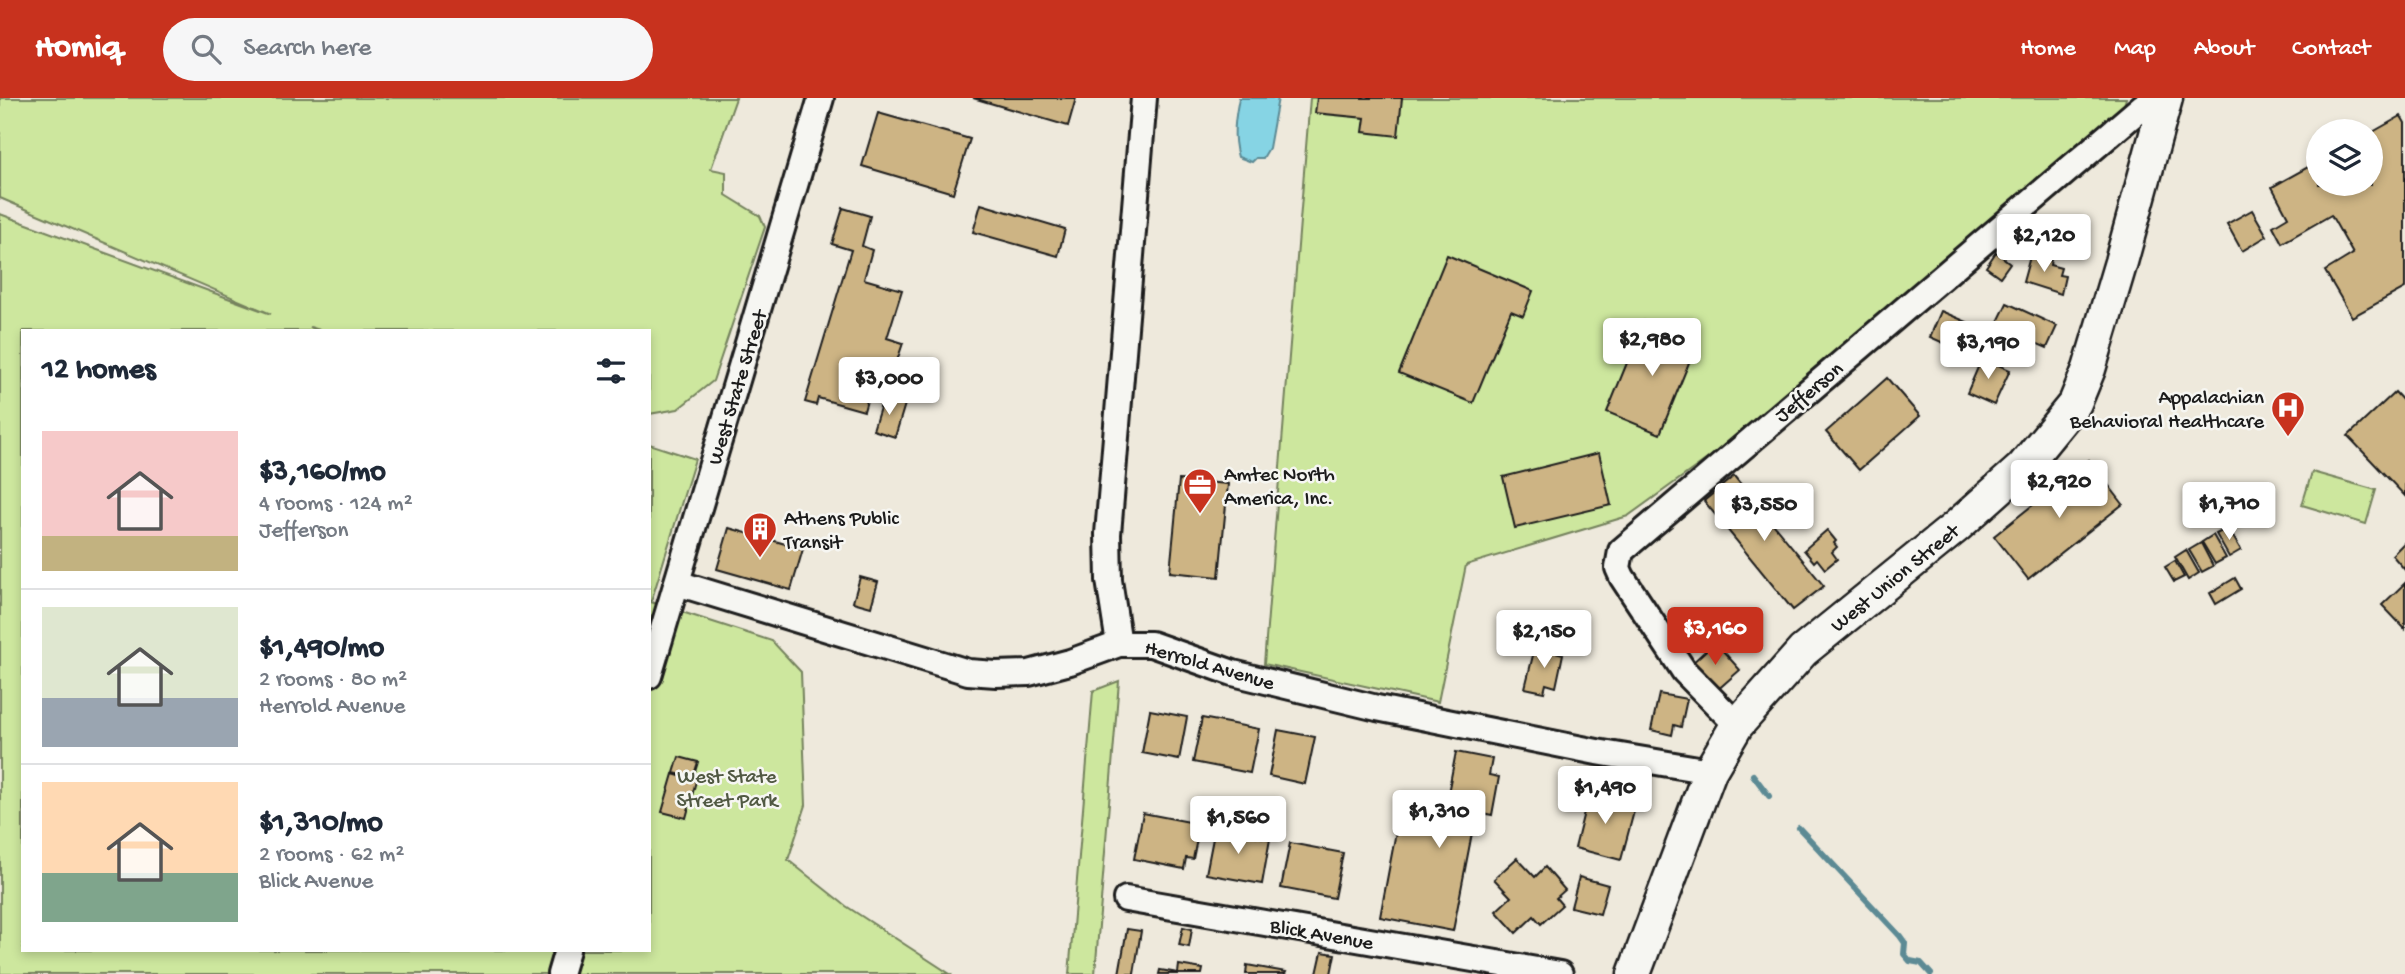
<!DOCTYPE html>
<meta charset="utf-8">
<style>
body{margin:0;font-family:"Gochi Hand",sans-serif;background:#f6f6f7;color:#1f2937;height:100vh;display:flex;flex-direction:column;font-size:26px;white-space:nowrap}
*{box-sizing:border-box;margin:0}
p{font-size:23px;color:#747a83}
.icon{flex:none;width:38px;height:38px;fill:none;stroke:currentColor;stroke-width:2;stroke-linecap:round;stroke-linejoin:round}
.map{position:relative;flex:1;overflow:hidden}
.side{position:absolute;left:21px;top:231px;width:630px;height:623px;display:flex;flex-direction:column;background:#fff;border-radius:0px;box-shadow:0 4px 10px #0003}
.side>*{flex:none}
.controls{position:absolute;left:2306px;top:21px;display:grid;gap:14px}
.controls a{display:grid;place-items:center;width:77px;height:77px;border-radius:50%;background:#fff;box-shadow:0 4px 10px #0003;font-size:35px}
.price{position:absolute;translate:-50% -60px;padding:0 16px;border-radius:7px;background:#fff;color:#222;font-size:23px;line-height:46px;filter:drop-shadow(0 2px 4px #0008)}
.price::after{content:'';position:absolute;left:50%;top:42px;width:21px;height:16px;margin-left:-10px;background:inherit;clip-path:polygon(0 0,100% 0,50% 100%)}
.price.current{background:#c8321e;color:#fff}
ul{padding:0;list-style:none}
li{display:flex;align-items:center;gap:21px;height:175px;padding:0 21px}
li+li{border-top:2px solid #e0e1e3}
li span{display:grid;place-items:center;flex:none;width:196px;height:140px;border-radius:0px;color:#555}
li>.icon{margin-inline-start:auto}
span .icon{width:84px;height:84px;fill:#fffc;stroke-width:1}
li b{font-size:30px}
h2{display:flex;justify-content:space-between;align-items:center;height:84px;padding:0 21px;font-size:30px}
header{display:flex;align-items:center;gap:42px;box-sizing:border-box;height:98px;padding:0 35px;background:#c8321e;color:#fff}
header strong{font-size:33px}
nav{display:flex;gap:38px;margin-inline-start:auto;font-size:24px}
.search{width:490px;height:63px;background:#f6f6f7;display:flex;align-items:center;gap:18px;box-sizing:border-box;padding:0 24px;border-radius:38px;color:#747a83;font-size:26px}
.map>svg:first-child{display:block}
</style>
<header>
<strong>Homiq</strong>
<div class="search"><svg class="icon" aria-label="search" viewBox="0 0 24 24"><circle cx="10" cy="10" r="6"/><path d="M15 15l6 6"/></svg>Search here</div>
<nav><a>Home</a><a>Map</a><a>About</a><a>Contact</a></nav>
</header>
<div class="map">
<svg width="2405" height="876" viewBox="0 0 2405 876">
<rect width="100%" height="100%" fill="#eee9dc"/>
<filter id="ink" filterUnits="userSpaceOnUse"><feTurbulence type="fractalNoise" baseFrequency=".0143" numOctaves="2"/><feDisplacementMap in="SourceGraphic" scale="14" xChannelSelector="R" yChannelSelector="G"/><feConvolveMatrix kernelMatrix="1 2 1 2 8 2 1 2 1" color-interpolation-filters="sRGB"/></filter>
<g filter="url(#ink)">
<g fill="#cde79e" stroke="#74825d" stroke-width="2">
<path d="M0,0H736L711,71L726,74V97L760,118L765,129L713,283L678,311L649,316V233H323L310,229L317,233H23V852H649V346L695,361L651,504L772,543L801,574L806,707L788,762L846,808L950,876H0V116L271,216L0,100Z"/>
<path d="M1310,0H2126L2122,15L1725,348L1628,418L1466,467L1438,604L1264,566Z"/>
<path d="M2312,374L2376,392L2366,426L2302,407Z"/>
<path d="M1119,583L1095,876H1069L1093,593Z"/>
</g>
<path fill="#86d4e4" stroke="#5c8a94" stroke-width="2" d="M1239,0H1278L1269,50L1263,60H1256L1252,64L1238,59C1232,38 1235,20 1239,0Z"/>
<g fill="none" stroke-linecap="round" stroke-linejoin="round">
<g stroke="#5c8a94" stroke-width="6">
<path d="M1753,677L1769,698"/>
<path d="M1799,730L1900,838L1905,845L1904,856L1910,863L1921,865L1931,876"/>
</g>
</g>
<g fill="#cdb484" stroke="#1c1c1c" stroke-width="2">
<path d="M973,0H1076L1068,28Z"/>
<path d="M1317,0H1402L1398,38L1363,34L1365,20L1315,15Z"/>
<path d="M878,15L970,41L953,95L862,68Z"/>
<path d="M2401,18L2405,25V190L2352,219L2325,173L2353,156L2331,117L2282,145L2273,128L2288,119L2272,89L2319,63V86H2371V35Z"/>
<path d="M981,106L1065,131L1058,158L973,134Z"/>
<path d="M843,110L870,118L862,148L872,152L864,181L902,192L887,240L903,245L895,269L878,264L864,313L818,300L816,307L805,304L851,152L832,146Z"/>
<path d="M2252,112L2267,138L2242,153L2227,126Z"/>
<path d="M1996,154L2010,165L2000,179L1986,169Z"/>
<path d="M2031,155L2051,161L2050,167L2061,170L2059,177L2065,178L2061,196L2023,184Z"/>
<path d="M1447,157L1533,193L1523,218L1511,213L1473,305L1399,275Z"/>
<path d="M2007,205L2057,228L2047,250L2024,240L2020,248L1992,236Z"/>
<path d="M1941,213L1967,224L1955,250L1930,239Z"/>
<path d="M1644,223L1697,245L1660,336L1607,314Z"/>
<path d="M1982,260L2010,272L1994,307L1967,295Z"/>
<path d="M1887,280L1920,318L1859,372L1826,334Z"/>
<path d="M2395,294L2405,305V398L2348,338Z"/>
<path d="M883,300L905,306L895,339L873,332Z"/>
<path d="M1599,355L1611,407L1515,430L1503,379Z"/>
<path d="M2089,362L2123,406L2028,481L1994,438Z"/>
<path d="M1734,378L1824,488L1793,512L1704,403Z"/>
<path d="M1179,382L1228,386L1219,479L1170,474Z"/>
<path d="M729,430L803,451L791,492L717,471Z"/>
<path d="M2228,430L2241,452L2229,459L2216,436Z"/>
<path d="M1827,432L1836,443L1834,445L1837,449L1832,454L1837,461L1825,471L1817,461L1814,464L1804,452Z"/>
<path d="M2213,437L2226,460L2215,466L2202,444Z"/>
<path d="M2405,444V472L2392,457Z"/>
<path d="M2201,445L2213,468L2202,474L2189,452Z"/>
<path d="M2186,452L2199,475L2188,482L2175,459Z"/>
<path d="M2175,463L2184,479L2174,484L2165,469Z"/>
<path d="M860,479L878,484L871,509L853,504Z"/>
<path d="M2235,480L2241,491L2216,506L2210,495Z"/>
<path d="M2405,485V531L2382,507Z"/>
<path d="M1715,544L1740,572L1715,594L1690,567Z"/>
<path d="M1535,549L1563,556L1556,589L1546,586L1544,594L1525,590Z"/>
<path d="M1659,596L1687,601L1681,629L1674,627L1672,637L1651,632Z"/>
<path d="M1150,612L1187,619L1179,662L1142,655Z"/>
<path d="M1202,620L1259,631L1250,675L1193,664Z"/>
<path d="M1278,632L1315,639L1305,686L1269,678Z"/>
<path d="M1456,654L1492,661L1489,677L1499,679L1492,717L1482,715L1479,731L1473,730L1453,833L1380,819L1399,718L1442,726Z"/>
<path d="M679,659L698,664L693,680L674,675Z"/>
<path d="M673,676L696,683L686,720L662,714Z"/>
<path d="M1589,694L1636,706L1621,762L1575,750Z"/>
<path d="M1143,715L1200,726L1193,761L1186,760L1184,771L1134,761Z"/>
<path d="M1215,730L1270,741L1262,786L1206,776Z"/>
<path d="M1290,745L1343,755L1334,800L1281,790Z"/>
<path d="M1517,760L1535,779L1545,769L1565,792L1556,800L1562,807L1541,826L1534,818L1516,835L1496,813L1511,799L1494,781Z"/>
<path d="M1579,779L1608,787L1600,816L1571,809Z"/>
<path d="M1183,829L1192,831L1189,849L1179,847Z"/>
<path d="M1127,831L1141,833L1134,876H1119Z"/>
<path d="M1322,854L1335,856L1331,876H1317Z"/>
<path d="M1179,867L1203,871L1202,876H1159L1160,872L1178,875Z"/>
<path d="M1247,867L1286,874L1285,876H1246Z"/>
</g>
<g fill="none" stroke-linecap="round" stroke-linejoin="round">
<g stroke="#1c1c1c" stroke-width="30">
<g id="minor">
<path d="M677,485L968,574L996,576L1029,575L1070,564L1119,546H1151L1233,575L1377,610L1597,654L1710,673"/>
<path d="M1119,546L1109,482L1108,436L1144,0"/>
<path d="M649,578L821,0"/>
<path d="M1737,627L1684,573L1622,479L1618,470L1621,453L2143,8L2165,4"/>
<path d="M1126,801L1560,876"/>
<path d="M560,876L567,852"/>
</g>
</g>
<g stroke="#1c1c1c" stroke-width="37">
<path id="major" d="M1634,876L1710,673L1737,627L1803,553L1957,428L2022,370L2075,305L2089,271L2121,164L2166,0"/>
</g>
<use href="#minor" stroke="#f6f6f2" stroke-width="24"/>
<use href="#major" stroke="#f6f6f2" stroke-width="32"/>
</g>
</g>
<defs>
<g id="hospital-pin" transform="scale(1.75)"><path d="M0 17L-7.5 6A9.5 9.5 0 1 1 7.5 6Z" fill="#c8321e" stroke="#f6f6f2"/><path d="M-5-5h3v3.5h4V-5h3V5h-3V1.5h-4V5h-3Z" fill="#fff"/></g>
<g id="office-pin" transform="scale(1.75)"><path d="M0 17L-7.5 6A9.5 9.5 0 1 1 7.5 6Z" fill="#c8321e" stroke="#f6f6f2"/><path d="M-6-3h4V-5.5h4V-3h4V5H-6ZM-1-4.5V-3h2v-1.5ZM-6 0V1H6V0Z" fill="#fff"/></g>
<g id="building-pin" transform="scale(1.75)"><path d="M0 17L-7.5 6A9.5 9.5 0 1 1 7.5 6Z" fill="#c8321e" stroke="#f6f6f2"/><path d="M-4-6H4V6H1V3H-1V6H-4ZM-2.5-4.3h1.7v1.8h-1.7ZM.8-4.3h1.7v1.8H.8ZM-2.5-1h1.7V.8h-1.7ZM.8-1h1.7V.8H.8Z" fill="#fff"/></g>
</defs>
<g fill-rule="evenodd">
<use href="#hospital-pin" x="2288" y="310"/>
<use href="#office-pin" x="1200" y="387"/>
<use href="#building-pin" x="760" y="431"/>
</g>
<g text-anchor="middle" stroke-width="5" stroke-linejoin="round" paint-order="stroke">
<g font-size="21" fill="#1c1c1c" stroke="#f6f6f2">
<text transform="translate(736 289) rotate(-73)" y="7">West State Street</text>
<text transform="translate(1808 293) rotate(-40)" y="7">Jefferson</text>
<text transform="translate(1894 479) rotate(-39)" y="7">West Union Street</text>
<text transform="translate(1210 566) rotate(16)" y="7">Herrold Avenue</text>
<text transform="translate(1322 835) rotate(10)" y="7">Blick Avenue</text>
</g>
<g font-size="21" fill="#1c1c1c" stroke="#f6f6f2" text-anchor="start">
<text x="2264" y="305" text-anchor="end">Appalachian<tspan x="2264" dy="24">Behavioral Healthcare</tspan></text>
<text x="1224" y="382">Amtec North<tspan x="1224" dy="24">America, Inc.</tspan></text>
<text x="784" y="426">Athens Public<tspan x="784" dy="24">Transit</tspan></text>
</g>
<g font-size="21" fill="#515943" stroke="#f6f6f2">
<text x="727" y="684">West State<tspan x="727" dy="24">Street Park</tspan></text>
</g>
</g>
</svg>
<div class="controls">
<a><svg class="icon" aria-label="layers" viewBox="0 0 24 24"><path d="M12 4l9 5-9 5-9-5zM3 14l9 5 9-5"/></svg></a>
</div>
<b class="price" style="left:2044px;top:176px">$2,120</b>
<b class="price" style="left:1652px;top:280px">$2,980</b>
<b class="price" style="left:1988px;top:283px">$3,190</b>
<b class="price" style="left:889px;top:319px">$3,000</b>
<b class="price" style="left:2059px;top:422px">$2,920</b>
<b class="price" style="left:2229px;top:444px">$1,710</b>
<b class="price" style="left:1764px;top:445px">$3,550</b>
<b class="price current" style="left:1715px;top:569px">$3,160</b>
<b class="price" style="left:1544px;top:572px">$2,150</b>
<b class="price" style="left:1605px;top:728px">$1,490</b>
<b class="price" style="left:1439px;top:752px">$1,310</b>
<b class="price" style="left:1238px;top:758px">$1,560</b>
<section class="side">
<h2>12 homes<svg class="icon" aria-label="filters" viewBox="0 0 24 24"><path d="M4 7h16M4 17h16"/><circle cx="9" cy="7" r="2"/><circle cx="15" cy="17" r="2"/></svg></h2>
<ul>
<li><span style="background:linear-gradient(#f6c9c9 75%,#c2b280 0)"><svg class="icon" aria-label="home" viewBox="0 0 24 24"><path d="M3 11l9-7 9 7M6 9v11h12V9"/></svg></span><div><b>$3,160/mo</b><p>4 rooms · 124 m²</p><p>Jefferson</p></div></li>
<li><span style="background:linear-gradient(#dfe7d0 65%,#9aa5b1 0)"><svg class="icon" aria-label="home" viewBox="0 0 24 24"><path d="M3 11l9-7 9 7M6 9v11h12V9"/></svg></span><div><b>$1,490/mo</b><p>2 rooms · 80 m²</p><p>Herrold Avenue</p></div></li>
<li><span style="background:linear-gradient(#ffd9b3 65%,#7fa58c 0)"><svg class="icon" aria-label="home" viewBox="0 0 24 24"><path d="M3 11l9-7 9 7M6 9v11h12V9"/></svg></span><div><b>$1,310/mo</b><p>2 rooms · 62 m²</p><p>Blick Avenue</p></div></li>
</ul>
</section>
</div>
